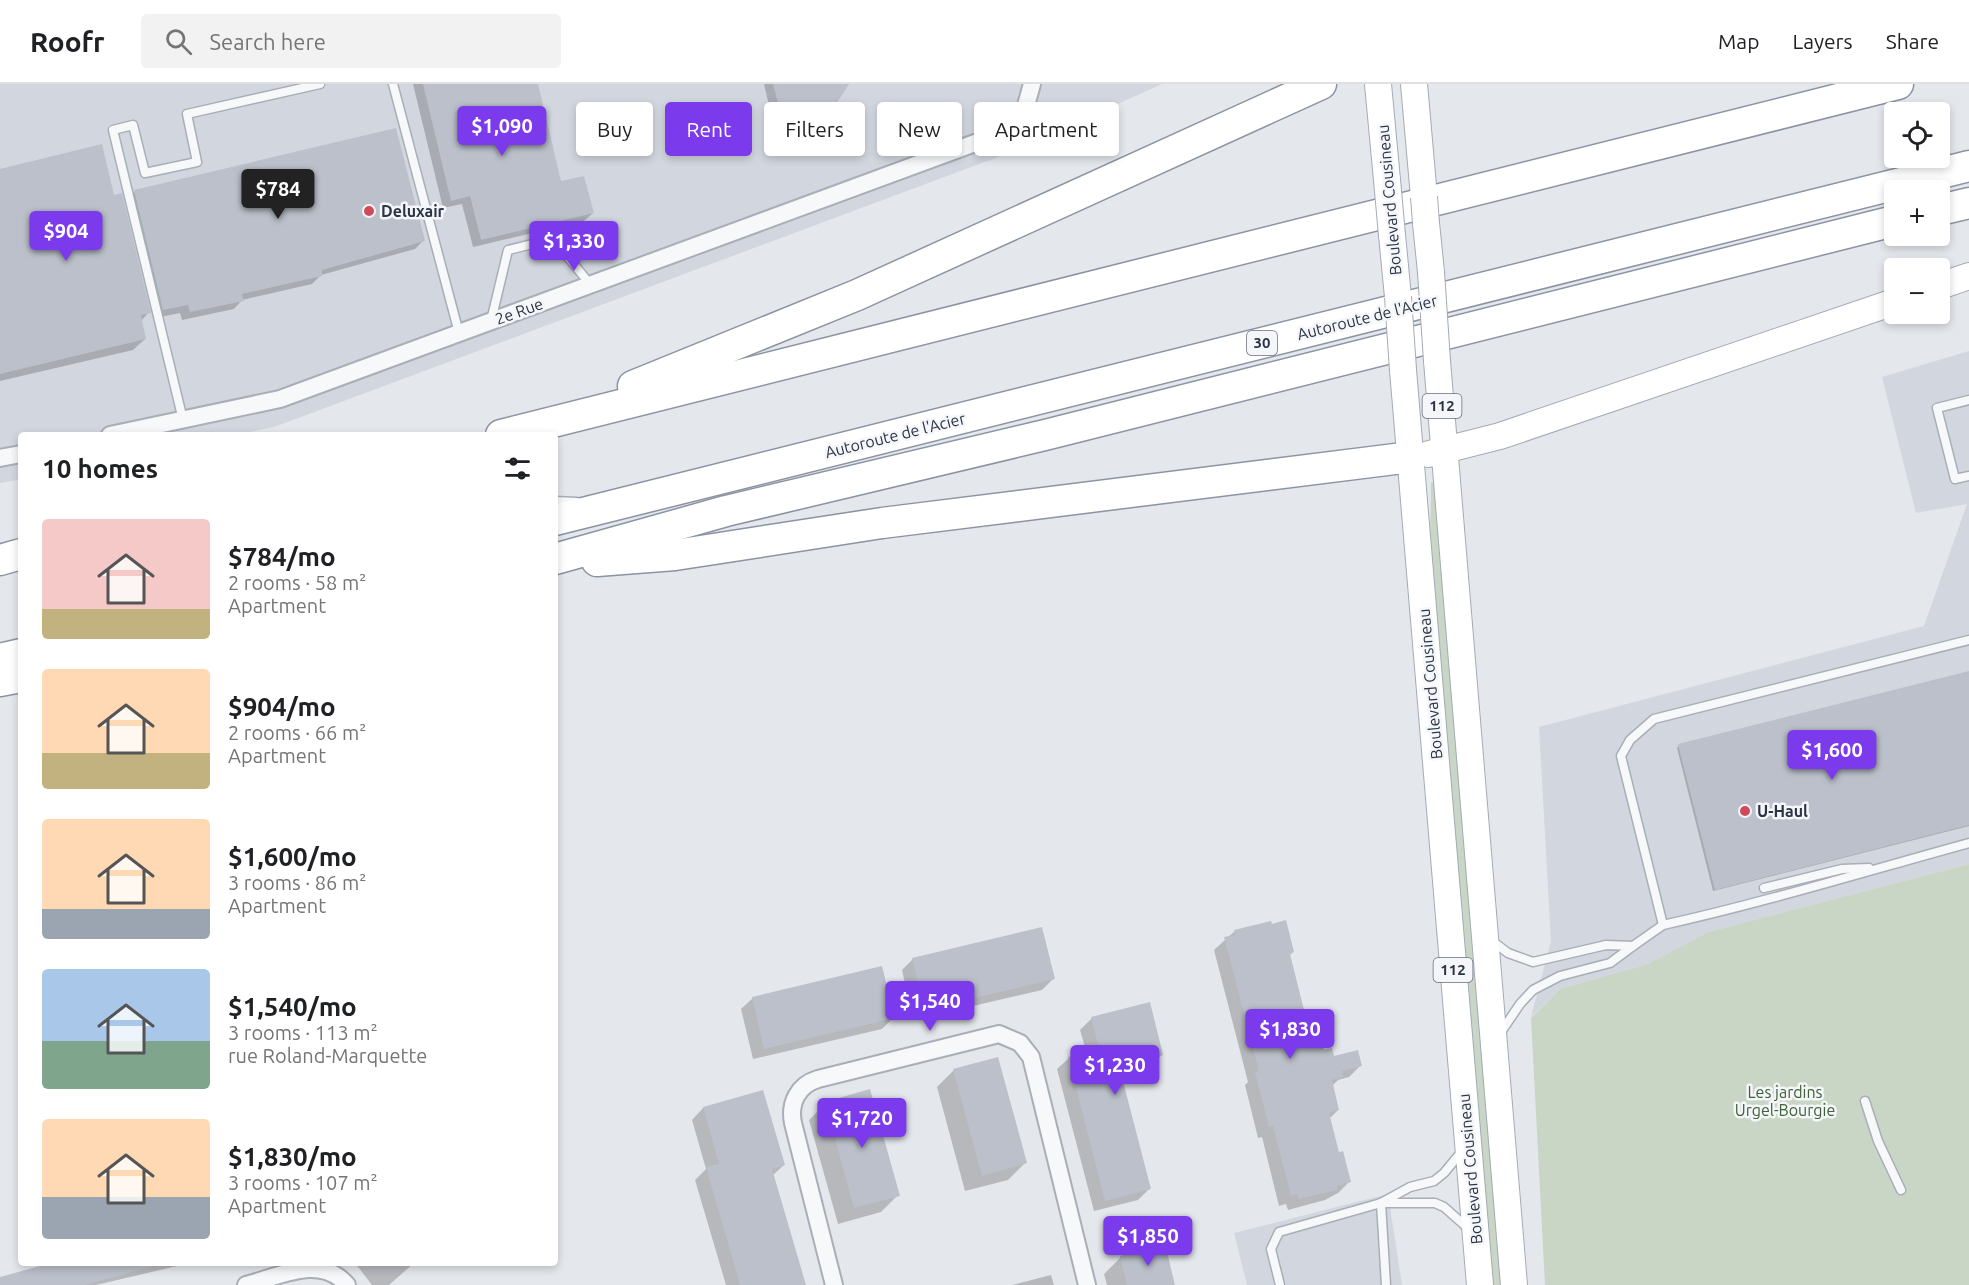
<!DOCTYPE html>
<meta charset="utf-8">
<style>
body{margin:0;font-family:Ubuntu,sans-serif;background:#f2f2f2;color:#202124;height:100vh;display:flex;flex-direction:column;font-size:22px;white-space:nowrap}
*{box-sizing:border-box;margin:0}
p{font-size:20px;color:#757577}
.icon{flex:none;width:33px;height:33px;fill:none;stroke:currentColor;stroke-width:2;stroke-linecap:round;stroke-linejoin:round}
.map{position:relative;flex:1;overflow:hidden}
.details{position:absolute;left:18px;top:348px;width:540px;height:834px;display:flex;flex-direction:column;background:#fff;border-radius:6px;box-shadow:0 3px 9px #0003}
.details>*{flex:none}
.top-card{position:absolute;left:576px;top:18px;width:570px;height:54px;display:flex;gap:12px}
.controls{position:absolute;left:1884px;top:18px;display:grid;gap:12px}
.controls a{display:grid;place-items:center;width:66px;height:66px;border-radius:6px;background:#fff;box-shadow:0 3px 9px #0003;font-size:30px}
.price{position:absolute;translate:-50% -51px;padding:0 14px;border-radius:6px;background:#7c3aed;color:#fff;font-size:20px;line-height:39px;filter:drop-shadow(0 2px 3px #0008)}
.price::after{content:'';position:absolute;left:50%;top:36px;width:18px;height:14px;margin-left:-9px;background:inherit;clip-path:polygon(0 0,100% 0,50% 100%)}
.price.on{background:#222;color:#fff}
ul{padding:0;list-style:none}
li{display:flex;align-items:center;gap:18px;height:150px;padding:0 24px}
li span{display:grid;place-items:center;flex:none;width:168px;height:120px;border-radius:6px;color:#555}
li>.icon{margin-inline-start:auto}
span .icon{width:72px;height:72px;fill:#fffc;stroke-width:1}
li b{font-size:26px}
h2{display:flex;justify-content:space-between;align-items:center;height:72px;padding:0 24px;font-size:26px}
.chip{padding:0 21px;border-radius:6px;background:#fff;box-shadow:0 3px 9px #0003;font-size:21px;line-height:54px}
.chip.on{background:#7c3aed;color:#fff}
header{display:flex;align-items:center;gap:36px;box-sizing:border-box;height:84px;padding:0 30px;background:#fff;border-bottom:2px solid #e0e0e0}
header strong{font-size:28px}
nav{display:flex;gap:33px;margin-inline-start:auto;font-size:21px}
.search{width:420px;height:54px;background:#f2f2f2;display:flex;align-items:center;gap:15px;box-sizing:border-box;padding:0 21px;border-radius:6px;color:#757577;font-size:22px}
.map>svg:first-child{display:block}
</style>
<header>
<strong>Roofr</strong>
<div class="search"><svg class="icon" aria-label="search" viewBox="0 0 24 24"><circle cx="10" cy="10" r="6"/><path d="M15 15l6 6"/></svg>Search here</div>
<nav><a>Map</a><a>Layers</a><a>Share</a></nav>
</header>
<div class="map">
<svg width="1969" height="1201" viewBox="0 0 1969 1201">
<rect width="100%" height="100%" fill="#e4e7ec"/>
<g fill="#d2d6de">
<path d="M0,0H1162L1006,70L274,343L235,351H21V395L0,399Z"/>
<path d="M1969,267V780L1708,848L1648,880L1560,905L1531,933L1551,857L1539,643L1924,542L1967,420L1916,429L1882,293Z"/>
<path d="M1388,1110L1402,1201H1247L1234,1149Z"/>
</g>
<g fill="#c9d6c5">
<path d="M1431,398H1435L1504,1201H1490L1430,472Z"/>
<path d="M1969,780V1201H1545L1531,934L1560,905L1648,880L1708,848Z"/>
</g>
<g fill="#0003">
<path d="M413,0H536L560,99L593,129L584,137L473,163L462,120L443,124Z"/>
<path d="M764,0H847L821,36L775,47Z"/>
<path d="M0,86L113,113L149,228L141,237L145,255L133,266L0,297Z"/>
<path d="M135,108L423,157L415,165L321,191L312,200L242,216L234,225L182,236L180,229L155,234L127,116Z"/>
<path d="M1969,588V742L1713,807L1677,664L1679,661Z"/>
<path d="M1235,847L1293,868L1289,872L1308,948L1323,968L1333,974L1360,982L1349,993L1338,996L1332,1002L1338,1026L1329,1035L1338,1070L1349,1098L1338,1109L1325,1116L1288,1126L1286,1120L1279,1122L1262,1053L1258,1054L1245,1001L1248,998L1214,866Z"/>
<path d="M913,875L1053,895L1042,906L913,936L902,886Z"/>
<path d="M753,914L893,934L882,945L753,975L741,925Z"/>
<path d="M1092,934L1162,971L1150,982L1119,990L1149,1105L1138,1116L1094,1127L1057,985L1069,974L1087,970L1080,946Z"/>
<path d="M997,975L1025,1079L1008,1096L965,1107L937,1003L953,987Z"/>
<path d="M762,1008L784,1081L772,1092L804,1201H726L695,1096L706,1085L692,1036L703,1024Z"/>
<path d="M826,1019L898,1111L881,1128L838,1140L809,1036Z"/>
<path d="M1121,1173L1174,1201H1107L1104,1190Z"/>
<path d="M60,1179H190L96,1201H0V1195Z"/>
<path d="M355,1179H414L389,1201H372Z"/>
<path d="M1051,1191L1054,1201H1012Z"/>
</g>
<g fill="#bbc0ca">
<path d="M423,0H538L561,97L584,92L594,129L481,156L470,112L451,117Z"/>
<path d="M773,0H849L831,28L783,39Z"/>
<path d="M396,44L425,157L322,186V192L242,210L244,217L190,228L188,221L163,226L134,106Z"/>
<path d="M102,60L114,111L122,109L151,229L141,231L146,255L0,290V85Z"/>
<path d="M1969,587V741L1715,806L1678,660Z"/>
<path d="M1286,836L1294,868L1290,870L1309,946L1318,943L1324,966L1332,964L1334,972L1358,966L1362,982L1342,987L1343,993L1332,996L1339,1026L1329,1029L1339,1068L1343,1067L1351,1098L1337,1102V1106L1299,1115L1297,1110L1291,1112L1273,1042L1269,1043L1255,988L1259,987L1224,853L1235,851L1234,846L1271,837L1272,840Z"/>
<path d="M1042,843L1055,895L924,926L912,874Z"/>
<path d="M882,882L895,934L764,965L752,913Z"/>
<path d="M1150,918L1163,971L1119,982L1151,1105L1105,1117L1068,973L1099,965L1091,933Z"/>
<path d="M998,973L1027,1079L982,1092L953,985Z"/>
<path d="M870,1005L900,1112L854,1124L825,1018Z"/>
<path d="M763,1006L785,1081L772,1085L806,1201H740L706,1083L719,1080L703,1023Z"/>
<path d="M1165,1160L1175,1201H1127L1120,1172Z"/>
<path d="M51,1179H150V1183L85,1201H0V1193Z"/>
</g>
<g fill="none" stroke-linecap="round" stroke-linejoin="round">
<g stroke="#a9aeb7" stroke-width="11">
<g id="lane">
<path d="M393,0L459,249"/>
<path d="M491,237L508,166L553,155L590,200"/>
<path d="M1969,316L1937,324L1955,395L1969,392"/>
<path d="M183,336L113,46L133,41L145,89L197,78L187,30L320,0"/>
<path d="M555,417L577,418"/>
<path d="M1969,556L1654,635L1630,656L1621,672L1663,841C1766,818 1867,787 1969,759"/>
<path d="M1764,804L1842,785L1869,784"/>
<path d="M1491,856L1508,869L1533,878L1606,861L1633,862L1610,879L1560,892L1533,906L1520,920L1499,951"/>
<path d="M1633,862L1663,841"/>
<path d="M1865,1017L1878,1057L1901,1106"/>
<path d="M1381,1119L1386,1201"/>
<path d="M1382,1119H1435L1444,1123L1470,1146"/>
<path d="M1280,1201L1271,1165L1279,1148L1381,1119L1410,1103L1434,1097L1444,1089L1463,1066"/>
</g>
</g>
<g stroke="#a9aeb7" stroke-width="20">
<g id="street">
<path d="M110,351L280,315L994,52L1025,25L1032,0"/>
<path d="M0,374L21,370"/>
<path d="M246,1201C280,1192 321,1170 347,1201"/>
<path d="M834,1201L793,1039C789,1019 798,1001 818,995L999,950L1020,959L1031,973L1087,1201"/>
</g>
</g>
<g stroke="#a3abb8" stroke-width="28">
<g id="primary">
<path d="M1378,0L1387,96"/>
<path d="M1414,0L1424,113"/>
<path d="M1426,139L1431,188"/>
<path d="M1392,151L1398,213"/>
<path d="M1940,202L1969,192"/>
<path d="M1437,277L1514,1201"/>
<path d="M1403,286L1480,1201"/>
<path d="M1429,370L1500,352L1894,218"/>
</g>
</g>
<g stroke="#8b94a3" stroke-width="33">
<g id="highway">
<path d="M1940,126L1969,119"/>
<path d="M633,302L857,211L1321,0"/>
<path d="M501,351L1898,0"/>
<path d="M555,436L1969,82"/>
<path d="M555,475L726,427L1045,351L1894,137"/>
<path d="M0,476L21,470"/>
<path d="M597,477L675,471L882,439L1411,373"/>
<path d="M0,575L21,570"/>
<path d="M0,597L21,593"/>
</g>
</g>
<use href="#lane" stroke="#f7f8fa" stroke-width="8"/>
<use href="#street" stroke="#f7f8fa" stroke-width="16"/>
<use href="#primary" stroke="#fff" stroke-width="26"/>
<use href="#highway" stroke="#fff" stroke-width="30"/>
<g stroke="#a3abb8" stroke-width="28" stroke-linecap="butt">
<g id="primary-bridge">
<path d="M1387,96L1392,151"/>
<path d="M1424,113L1426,139"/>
<path d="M1431,188L1437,277"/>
<path d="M1398,213L1403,286"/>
</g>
</g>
<use href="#primary-bridge" stroke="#fff" stroke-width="26"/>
</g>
<g fill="#d1495b" stroke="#f4f6f9" stroke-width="2">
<circle cx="369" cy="127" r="6"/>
<circle cx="1745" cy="727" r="6"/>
</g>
<g text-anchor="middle" stroke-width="5" stroke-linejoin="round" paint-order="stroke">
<g fill="#f4f6f9" stroke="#676e7b" stroke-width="1.5">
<rect x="1247" y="247" width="30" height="24" rx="4.5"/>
<rect x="1422.5" y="310" width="39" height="24" rx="4.5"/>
<rect x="1433.5" y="874" width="39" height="24" rx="4.5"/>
</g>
<g font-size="15" font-weight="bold" fill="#2b3445">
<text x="1262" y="264">30</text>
<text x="1442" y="327">112</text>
<text x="1453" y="891">112</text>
</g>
<g font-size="16" fill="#2b3445" stroke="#f4f6f9">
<text transform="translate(1389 116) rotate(-95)" y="6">Boulevard Cousineau</text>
<text transform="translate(519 227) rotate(-20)" y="6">2e Rue</text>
<text transform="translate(1367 233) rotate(-14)" y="6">Autoroute de l'Acier</text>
<text transform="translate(895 351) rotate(-14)" y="6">Autoroute de l'Acier</text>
<text transform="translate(1430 600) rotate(-95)" y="6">Boulevard Cousineau</text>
<text transform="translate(1470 1085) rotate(-95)" y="6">Boulevard Cousineau</text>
</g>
<g font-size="16" font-weight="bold" fill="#2b3445" stroke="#f4f6f9" text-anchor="start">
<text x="381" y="133">Deluxair</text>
<text x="1757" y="733">U-Haul</text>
</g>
<g font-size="16" fill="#3f6138" stroke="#f4f6f9">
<text x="1785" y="1014">Les jardins<tspan x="1785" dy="18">Urgel-Bourgie</tspan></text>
</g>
</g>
</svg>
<div class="controls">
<a><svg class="icon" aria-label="locate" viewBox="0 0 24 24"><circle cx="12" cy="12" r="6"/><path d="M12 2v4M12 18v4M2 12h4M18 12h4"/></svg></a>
<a>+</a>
<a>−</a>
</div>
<b class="price" style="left:502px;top:73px">$1,090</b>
<b class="price on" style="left:278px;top:136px">$784</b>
<b class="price" style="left:66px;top:178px">$904</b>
<b class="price" style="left:574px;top:188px">$1,330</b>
<b class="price" style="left:1832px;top:697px">$1,600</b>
<b class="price" style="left:930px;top:948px">$1,540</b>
<b class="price" style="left:1290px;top:976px">$1,830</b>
<b class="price" style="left:1115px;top:1012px">$1,230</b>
<b class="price" style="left:862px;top:1065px">$1,720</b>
<b class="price" style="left:1148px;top:1183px">$1,850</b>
<div class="top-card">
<a class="chip">Buy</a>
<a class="chip on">Rent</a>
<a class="chip">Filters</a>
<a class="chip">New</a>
<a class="chip">Apartment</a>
</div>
<section class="details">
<h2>10 homes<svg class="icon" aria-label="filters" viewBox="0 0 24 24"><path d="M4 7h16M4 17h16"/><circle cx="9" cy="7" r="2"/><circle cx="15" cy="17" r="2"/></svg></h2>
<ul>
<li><span style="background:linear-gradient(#f6c9c9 75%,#c2b280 0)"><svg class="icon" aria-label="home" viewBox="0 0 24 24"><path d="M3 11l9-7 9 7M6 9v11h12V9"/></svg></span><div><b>$784/mo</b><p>2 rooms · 58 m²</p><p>Apartment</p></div></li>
<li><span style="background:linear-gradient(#ffd9b3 70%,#c2b280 0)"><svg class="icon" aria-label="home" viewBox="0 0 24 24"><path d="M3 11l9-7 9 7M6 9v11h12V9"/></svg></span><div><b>$904/mo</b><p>2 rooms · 66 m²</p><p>Apartment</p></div></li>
<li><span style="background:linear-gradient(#ffd9b3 75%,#9aa5b1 0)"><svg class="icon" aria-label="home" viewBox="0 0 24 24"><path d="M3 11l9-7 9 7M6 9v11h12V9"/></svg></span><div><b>$1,600/mo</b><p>3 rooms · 86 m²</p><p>Apartment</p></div></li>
<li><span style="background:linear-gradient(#a9c7e8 60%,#7fa58c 0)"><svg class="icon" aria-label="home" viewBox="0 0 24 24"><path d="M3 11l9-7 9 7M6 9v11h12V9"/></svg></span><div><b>$1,540/mo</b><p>3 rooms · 113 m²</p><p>rue Roland-Marquette</p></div></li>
<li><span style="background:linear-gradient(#ffd9b3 65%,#9aa5b1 0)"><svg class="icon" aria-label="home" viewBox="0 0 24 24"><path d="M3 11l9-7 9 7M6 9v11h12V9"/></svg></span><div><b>$1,830/mo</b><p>3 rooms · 107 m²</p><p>Apartment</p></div></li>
</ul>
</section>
</div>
